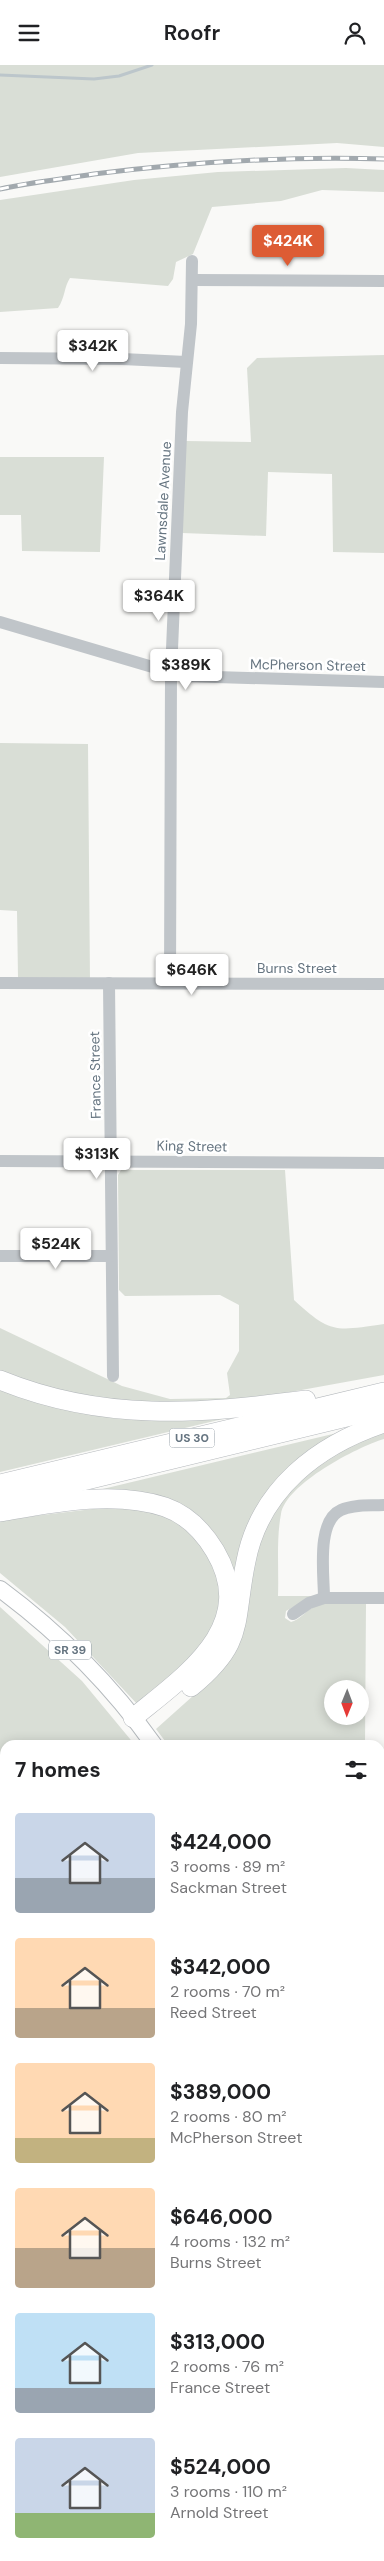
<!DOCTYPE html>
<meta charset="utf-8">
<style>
body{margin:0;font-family:"DM Sans",sans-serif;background:#f6f6f6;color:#202124;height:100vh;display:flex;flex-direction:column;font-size:19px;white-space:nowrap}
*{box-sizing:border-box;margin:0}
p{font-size:16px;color:#757577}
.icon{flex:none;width:28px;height:28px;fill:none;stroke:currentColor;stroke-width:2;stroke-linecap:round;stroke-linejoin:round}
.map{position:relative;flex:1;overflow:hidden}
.panel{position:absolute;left:0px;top:1675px;width:385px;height:821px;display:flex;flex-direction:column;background:#fff;border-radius:15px 15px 0 0;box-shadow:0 2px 12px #0003}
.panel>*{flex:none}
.needle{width:32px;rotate:181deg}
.controls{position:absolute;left:324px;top:1615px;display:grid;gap:10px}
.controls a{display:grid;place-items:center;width:45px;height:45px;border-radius:50%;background:#fff;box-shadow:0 2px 12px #0003;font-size:25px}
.price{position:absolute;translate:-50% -42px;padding:0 11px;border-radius:5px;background:#fff;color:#222;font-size:16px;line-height:32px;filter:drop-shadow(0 1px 2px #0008)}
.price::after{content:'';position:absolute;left:50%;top:30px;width:15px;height:11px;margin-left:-8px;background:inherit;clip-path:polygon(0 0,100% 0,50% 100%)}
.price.current{background:#dd5c34;color:#fff}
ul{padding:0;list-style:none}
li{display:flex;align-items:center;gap:15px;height:125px;padding:0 15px}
li span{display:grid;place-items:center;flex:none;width:140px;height:100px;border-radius:5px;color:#555}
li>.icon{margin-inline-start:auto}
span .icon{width:60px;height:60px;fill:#fffc;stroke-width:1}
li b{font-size:21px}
h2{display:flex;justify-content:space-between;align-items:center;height:60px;padding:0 15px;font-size:21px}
header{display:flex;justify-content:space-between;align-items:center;height:65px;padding:0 15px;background:#fff;font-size:22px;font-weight:600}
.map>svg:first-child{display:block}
</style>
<header><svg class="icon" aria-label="menu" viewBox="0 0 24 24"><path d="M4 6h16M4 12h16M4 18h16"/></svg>Roofr<svg class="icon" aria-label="person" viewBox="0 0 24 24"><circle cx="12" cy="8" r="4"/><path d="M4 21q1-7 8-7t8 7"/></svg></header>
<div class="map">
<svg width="384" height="2496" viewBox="0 0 384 2496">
<rect width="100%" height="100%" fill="#f9f9f7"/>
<g fill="#d9ded6" fill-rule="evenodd">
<path d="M0,0H384V82L337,78L138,88L0,112Z"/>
<path d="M346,103L384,105V127L322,125L281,136L212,142L193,189L176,197L173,214L168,221L70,213C64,222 65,233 58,243L0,247V135L134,115L218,107Z"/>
<path d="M384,290V488L333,487L332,409L268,407L266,471L182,468L186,376L251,377L247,303L257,293Z"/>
<path d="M0,392H104L100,487L22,486L21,450H0Z"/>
<path d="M0,678L88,679L90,916L18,913L17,846L0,845Z"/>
<path d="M121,1105H285L294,1235C331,1269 335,1266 384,1259V1310L263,1332L178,1341L79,1333L0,1308V1263L122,1321L170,1334L226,1333L230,1330L227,1308L239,1286V1240L220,1230L125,1231L119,1225L118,1110Z"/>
<path d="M0,1321L227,1353L0,1407Z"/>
<path d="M384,1366V1374C357,1382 286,1419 281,1449C276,1475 279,1505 278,1531H313L286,1546L285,1553L291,1557C301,1554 305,1546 314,1542C329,1535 350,1539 366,1539L365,1680H168L156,1664L213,1613L258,1475L279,1434L315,1398ZM332,1624H360V1651H332Z"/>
<path d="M337,1368L338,1370L292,1401L237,1522L201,1456L86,1428Z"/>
<path d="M118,1441L154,1446L191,1465L218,1505L220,1543L208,1579L138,1640L65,1562L0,1508V1455Z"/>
<path d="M0,1542L82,1616L135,1680H5V1838L0,1834Z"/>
<path d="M5,2060V2491H380V2193L384,2199V2496H0V2061Z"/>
</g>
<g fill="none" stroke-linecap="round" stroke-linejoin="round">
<path stroke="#bcc6cb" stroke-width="3" d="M0,10L94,14L119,11L152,0"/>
<g stroke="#b4b9bd" stroke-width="18">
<g id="major">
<path d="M0,1524C58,1567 112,1621 154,1680"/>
<path d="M380,2158L384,2167"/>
</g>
</g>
<g stroke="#b4b8bc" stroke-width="20">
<g id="highway">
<path d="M0,1315C103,1357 199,1349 306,1335"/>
<path d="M0,1419L384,1327"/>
<path d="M4,1435L384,1343"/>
<path d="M0,1447C52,1438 114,1425 165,1442C188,1450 203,1466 215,1486C260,1562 184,1611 133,1653"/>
<path d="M191,1622C246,1577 233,1558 246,1496C260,1424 318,1380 384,1358"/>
</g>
</g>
<g stroke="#c0c5c9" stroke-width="12">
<path d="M192,215L384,216"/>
<path d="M0,293L122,294L186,297"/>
<path d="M0,557L183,611L384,617"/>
<path d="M0,918L384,919"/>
<path d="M109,918L113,1311"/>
<path d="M170,918L171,608L182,347L191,259L192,196"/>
<path d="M0,1096L384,1098"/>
<path d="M0,1191H111"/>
<path d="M324,1533C324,1510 316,1456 341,1445C354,1439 370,1441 384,1440"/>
<path d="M293,1549L309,1538L324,1533H384"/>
<path d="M380,1721H384"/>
<path d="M0,1844L5,1847"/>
<path d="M380,1982H384"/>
</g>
<use href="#major" stroke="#fff" stroke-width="16"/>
<use href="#highway" stroke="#fff" stroke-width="19"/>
<g stroke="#a2a9ae" stroke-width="5">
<path id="rail" d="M0,124C31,117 63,114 94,109C191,97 287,91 384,94"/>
</g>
<use href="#rail" stroke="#fff" stroke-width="3" stroke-dasharray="9" stroke-linecap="butt"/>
</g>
<g text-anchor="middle" stroke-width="5" stroke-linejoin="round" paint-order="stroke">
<g fill="#fff" stroke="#949ea7" stroke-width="1">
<rect x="169.5" y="1363.5" width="45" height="19" rx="4"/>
<rect x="49" y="1575.5" width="42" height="19" rx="4"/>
</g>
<g font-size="12" font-weight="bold" fill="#667581">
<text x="192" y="1377">US 30</text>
<text x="70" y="1589">SR 39</text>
</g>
<g font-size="14" fill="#667581" stroke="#fff">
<text transform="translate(163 436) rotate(-87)" y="5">Lawnsdale Avenue</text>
<text transform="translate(308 600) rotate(1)" y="5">McPherson Street</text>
<text x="297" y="908">Burns Street</text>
<text transform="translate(95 1010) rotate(-91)" y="5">France Street</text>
<text transform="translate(192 1081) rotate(1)" y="5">King Street</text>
</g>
</g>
</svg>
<div class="controls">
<a><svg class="needle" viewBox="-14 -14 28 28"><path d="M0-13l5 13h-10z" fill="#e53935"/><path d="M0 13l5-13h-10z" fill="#757577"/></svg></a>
</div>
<b class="price current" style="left:288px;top:202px">$424K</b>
<b class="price" style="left:93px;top:307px">$342K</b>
<b class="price" style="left:159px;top:557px">$364K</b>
<b class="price" style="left:186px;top:626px">$389K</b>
<b class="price" style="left:192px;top:931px">$646K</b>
<b class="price" style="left:97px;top:1115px">$313K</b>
<b class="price" style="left:56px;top:1205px">$524K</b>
<section class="panel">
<h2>7 homes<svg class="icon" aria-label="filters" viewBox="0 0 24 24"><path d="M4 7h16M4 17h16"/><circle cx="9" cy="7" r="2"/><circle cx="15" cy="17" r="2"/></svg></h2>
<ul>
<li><span style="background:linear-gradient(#c9d6e8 65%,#9aa5b1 0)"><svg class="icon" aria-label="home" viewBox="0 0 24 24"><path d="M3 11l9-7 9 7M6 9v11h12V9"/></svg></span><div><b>$424,000</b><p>3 rooms · 89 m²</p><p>Sackman Street</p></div></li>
<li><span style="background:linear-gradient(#ffd9b3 70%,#b9a48a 0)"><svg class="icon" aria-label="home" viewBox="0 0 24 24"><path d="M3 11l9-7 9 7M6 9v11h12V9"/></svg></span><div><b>$342,000</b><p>2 rooms · 70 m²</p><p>Reed Street</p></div></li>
<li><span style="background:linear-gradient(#ffd9b3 75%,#c2b280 0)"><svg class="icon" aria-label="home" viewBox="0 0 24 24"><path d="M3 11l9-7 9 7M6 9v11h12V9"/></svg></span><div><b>$389,000</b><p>2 rooms · 80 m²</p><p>McPherson Street</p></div></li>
<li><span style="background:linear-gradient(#ffd9b3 60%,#b9a48a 0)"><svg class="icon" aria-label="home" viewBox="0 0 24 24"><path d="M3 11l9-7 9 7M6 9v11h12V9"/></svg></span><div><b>$646,000</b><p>4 rooms · 132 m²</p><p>Burns Street</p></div></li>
<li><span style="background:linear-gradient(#bfe0f5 75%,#9aa5b1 0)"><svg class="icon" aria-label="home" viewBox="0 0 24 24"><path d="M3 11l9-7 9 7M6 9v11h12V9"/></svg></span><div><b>$313,000</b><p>2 rooms · 76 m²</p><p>France Street</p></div></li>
<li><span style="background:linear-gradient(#c9d6e8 75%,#8fb573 0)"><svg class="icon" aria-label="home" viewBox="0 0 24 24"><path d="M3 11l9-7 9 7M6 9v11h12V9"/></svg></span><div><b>$524,000</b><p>3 rooms · 110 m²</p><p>Arnold Street</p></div></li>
</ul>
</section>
</div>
